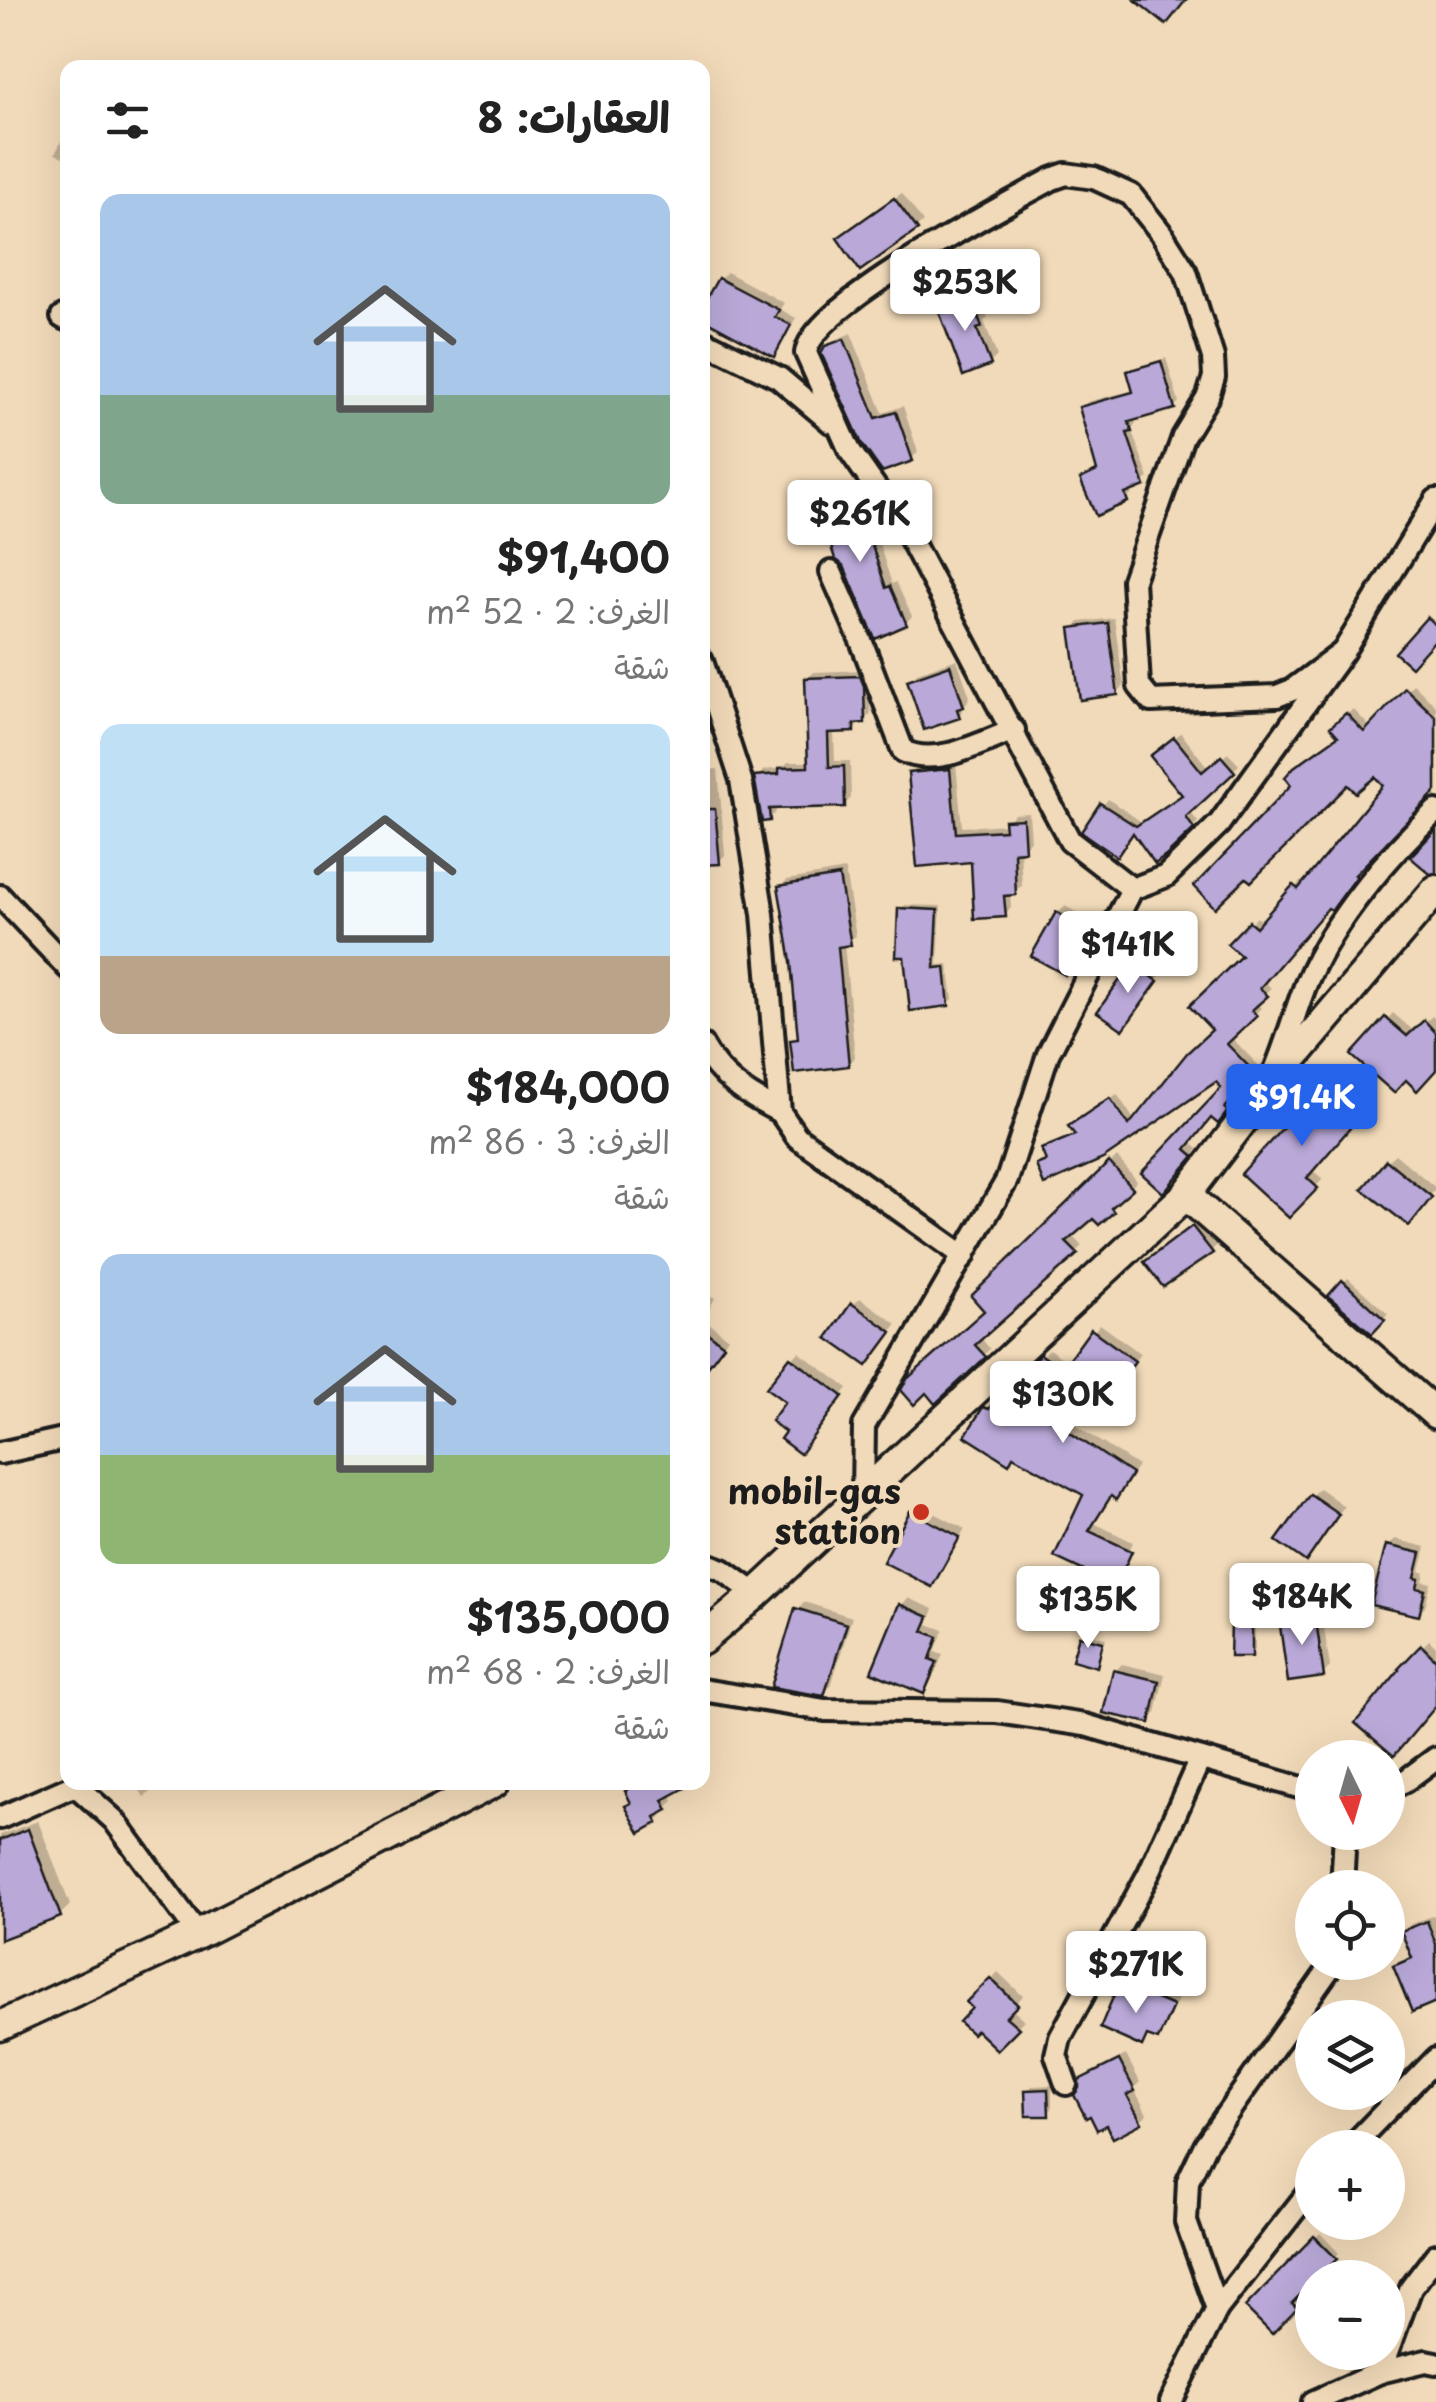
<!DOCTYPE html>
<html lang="ar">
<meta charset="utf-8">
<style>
body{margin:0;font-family:"Playpen Sans","Playpen Sans Arabic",sans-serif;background:#f6f6f6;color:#222;direction:rtl;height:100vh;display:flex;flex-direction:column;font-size:38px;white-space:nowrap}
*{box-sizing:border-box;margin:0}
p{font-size:32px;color:#767676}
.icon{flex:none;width:55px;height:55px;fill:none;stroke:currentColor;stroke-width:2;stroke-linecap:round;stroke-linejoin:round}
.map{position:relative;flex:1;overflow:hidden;direction:ltr}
.details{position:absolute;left:60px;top:60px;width:650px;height:1730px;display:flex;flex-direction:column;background:#fff;border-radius:20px;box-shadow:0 10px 40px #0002;direction:rtl}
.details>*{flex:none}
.needle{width:65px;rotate:175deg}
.buttons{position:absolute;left:1295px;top:1740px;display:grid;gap:20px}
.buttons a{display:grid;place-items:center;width:110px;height:110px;border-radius:50%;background:#fff;box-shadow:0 10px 40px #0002;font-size:50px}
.price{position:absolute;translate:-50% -85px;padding:0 22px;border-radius:10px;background:#fff;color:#222;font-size:32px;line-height:65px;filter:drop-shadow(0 2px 5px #0008)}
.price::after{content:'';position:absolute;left:50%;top:60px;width:30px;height:22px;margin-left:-15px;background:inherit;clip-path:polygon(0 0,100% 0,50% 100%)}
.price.on{background:#2563eb;color:#fff}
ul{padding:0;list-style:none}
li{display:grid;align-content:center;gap:20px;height:530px;padding:0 40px}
li span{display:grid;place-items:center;height:310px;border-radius:20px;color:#555}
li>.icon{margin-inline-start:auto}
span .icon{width:180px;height:180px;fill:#fffc;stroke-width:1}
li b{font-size:42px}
h2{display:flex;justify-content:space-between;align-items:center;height:120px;padding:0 40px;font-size:42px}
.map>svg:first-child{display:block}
</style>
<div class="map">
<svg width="1436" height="2402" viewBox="0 0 1436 2402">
<rect width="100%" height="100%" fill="#f1dab9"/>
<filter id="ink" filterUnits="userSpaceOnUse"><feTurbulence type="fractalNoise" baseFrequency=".01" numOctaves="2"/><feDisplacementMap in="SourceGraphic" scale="20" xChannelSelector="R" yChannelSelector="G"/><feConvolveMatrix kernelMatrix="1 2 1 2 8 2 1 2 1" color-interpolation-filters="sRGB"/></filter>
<g filter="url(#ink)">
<g fill="#0003">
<path d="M68,127V159L55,154Z"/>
<path d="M902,193L923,222L916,228L847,231Z"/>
<path d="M727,272L784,303L780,309L796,318L773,354L720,279Z"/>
<path d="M68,280V297L60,291Z"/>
<path d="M977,288L988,318L984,321L997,356L990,363L940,306L947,299Z"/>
<path d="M851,333L883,413L903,406L918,452L911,459L883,469L827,348L835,340Z"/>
<path d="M1166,358L1179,402L1174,407L1134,418L1136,424L1131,429L1149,478L1130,490L1132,494L1127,499L1097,512L1083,480L1099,469L1082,408L1087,402L1134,390L1129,372L1135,367Z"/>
<path d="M864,496L892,584L896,582L912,616L906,623L846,565L830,537L813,517L819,510Z"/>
<path d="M1114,618L1124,686L1117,693L1073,629L1080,622Z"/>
<path d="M957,659L970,697L959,716L910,680L917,673Z"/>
<path d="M866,670L871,714L853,730H834L835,761H850L851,798L844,805L775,806L776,812L769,819L757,777L764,770L782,768L788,762H810L807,679L814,672Z"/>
<path d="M1413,684L1436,706V797L1425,799L1358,867L1361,869L1337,901L1329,905L1264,981L1271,988L1256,1003L1261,1008L1231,1037L1260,1067L1228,1101L1232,1104L1224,1115H1211L1190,1141L1198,1149L1179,1174L1145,1173L1224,1088L1217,1079L1102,1157L1039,1166L1047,1159L1044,1150L1050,1144L1076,1133L1077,1121L1117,1094L1135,1121L1215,1030L1245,956L1231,944L1257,917L1263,922L1301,881L1305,885L1387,785L1340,735L1339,722L1353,709L1371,728Z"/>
<path d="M1181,733L1209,769L1228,753L1239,765L1189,810L1198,822L1156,860L1134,830L1084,831L1108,799L1143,823L1184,794L1159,750Z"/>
<path d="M956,764L962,827L1007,824L1014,814L1029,813L1031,841L1020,849L1022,886L1010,893L1011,908L1005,915L973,859L911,774L917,767Z"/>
<path d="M718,769L725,855L719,861L702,863V770Z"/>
<path d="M845,870L856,936L844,943L855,1057L848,1064L793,1041L800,1034L793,961L780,887L787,880Z"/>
<path d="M905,905L941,906L938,965L948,964L953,999L948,1004L906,955L900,909Z"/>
<path d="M1065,906L1093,922L1083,940L1090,944L1083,958L1064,972L1058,913Z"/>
<path d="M1138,960L1160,975L1127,1023L1134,964Z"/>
<path d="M1393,1013L1415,1032L1432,1016L1436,1020V1067L1406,1077L1355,1055Z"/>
<path d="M1334,1075L1368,1105L1312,1170L1323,1179L1289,1215L1244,1174Z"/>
<path d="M1395,1154L1436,1188L1415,1215L1388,1161Z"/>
<path d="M1117,1157L1137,1181L1099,1222L1093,1215L1071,1235L1082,1246L980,1337L990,1349L936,1400L987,1311L974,1296Z"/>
<path d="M1201,1221L1218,1244L1211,1251L1155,1256Z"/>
<path d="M1348,1278L1388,1314L1372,1331L1331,1296Z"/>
<path d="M702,1291L715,1298L704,1319L728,1338L715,1355L702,1356Z"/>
<path d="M860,1298L897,1324L874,1356L853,1305Z"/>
<path d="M1100,1324L1140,1353L1116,1386L1080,1372L1053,1411L1138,1466L1123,1490L1116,1496L1112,1494L1094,1523L1133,1542L1117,1578H1120L1115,1583L1057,1556L1086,1494L1015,1454L1008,1461L985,1409L993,1401L996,1402L1049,1349L1069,1363Z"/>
<path d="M799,1352L848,1388L807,1443L788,1431L792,1359Z"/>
<path d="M1319,1488L1344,1506L1313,1551L1312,1495Z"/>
<path d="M919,1505L965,1529L932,1584L912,1512Z"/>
<path d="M1395,1539L1426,1547L1420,1571L1425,1573L1423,1581L1431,1583L1425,1606L1418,1614L1388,1546Z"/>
<path d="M908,1598L934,1609L928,1624L944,1630L935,1651L943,1654L930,1684L923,1691L901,1606Z"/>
<path d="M804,1602L852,1617L831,1686L823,1693L797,1610Z"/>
<path d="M1321,1608L1330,1667L1323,1674L1282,1619L1289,1612Z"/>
<path d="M1238,1621H1255V1650L1251,1655L1234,1625Z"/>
<path d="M1085,1633L1106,1638L1096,1664L1081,1637Z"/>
<path d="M1429,1640L1436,1647V1704L1401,1669Z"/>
<path d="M1122,1664L1165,1674L1156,1713L1149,1720L1115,1671Z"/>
<path d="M135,1782H166L144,1797Z"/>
<path d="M638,1782H687L670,1793L674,1801L662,1811L664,1814L657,1821L633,1801L628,1791Z"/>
<path d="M38,1821L70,1905L60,1915L0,1937V1835Z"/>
<path d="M1434,1915L1436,1921V2000L1396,1967L1413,1955L1404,1932L1411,1924Z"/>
<path d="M998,1972L1023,1996L1011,2008L1024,2020L997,2047L976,2027V2008L970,2002Z"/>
<path d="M1129,1977L1178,1999L1164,2030L1157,2037L1150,2034L1142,2044L1122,1984Z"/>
<path d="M1126,2055L1140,2082L1134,2088L1147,2114L1140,2121L1082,2081L1089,2073Z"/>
<path d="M1052,2085V2109L1048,2113L1028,2091L1032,2086Z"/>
<path d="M1320,2233L1339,2253L1295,2297L1300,2302L1272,2330L1249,2307Z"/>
</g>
<g fill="#b9a8d8" stroke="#1c1c1c" stroke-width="2.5">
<path d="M1135,0H1186L1166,25Z"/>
<path d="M894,198L918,230L860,271L837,238Z"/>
<path d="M718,278L779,310L775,317L791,325L774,357L702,318V306Z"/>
<path d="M970,294L982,327L977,329L991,365L963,376L937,306Z"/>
<path d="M844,339L876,418L896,412L913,461L882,472L862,444L821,353L825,346Z"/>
<path d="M1161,361L1175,409L1129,422L1132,432L1127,433L1145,486L1125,494L1128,502L1096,516L1080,479L1097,471L1079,407L1133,392L1127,371Z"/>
<path d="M857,500L886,588L890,586L907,625L875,639L844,566L835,559L829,540L819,543L810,516Z"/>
<path d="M1427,617L1436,625V639L1411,667L1395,653Z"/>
<path d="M1108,623L1118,695L1080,700L1070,628Z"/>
<path d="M950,665L964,707L957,709L960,718L924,730L907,680Z"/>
<path d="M860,676L864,686L865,723L854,724V732L828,733L829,767L844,766L845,807L769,809L770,821L762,822L754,776L779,774V768L808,767L805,678Z"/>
<path d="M1405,688L1436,717V791L1355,875L1357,876L1332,910L1328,908L1260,988L1268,996L1252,1010L1257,1016L1227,1044L1256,1074L1225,1108L1228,1111L1218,1124L1211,1118L1186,1149L1194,1156L1163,1193L1141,1173L1221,1088L1216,1082L1103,1159L1044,1185L1036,1165L1046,1161L1041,1149L1075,1135L1068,1126L1110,1098L1129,1125L1187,1053L1212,1030L1189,1006L1241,956L1227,944L1249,921L1256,927L1293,885L1298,889L1383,785L1375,777L1356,793L1348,785L1251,882L1246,878L1215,908L1194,886L1291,785L1285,777L1294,767L1338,736L1330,727L1346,713L1364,732Z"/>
<path d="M1174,737L1202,772L1221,756L1235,772L1186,817L1194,829L1167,855L1155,864L1133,833L1117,857L1081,832L1100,803L1136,826L1182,795L1150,756Z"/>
<path d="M950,769L956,833L1005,830L1004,820L1023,819L1025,851L1014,852L1016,895L1004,896L1006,917L974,919L971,862L917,867L908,773Z"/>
<path d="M702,809H715L720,864L702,865Z"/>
<path d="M1436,830V873L1430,874L1410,857Z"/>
<path d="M839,876L851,945L838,947L849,1066L794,1073L790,1040L798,1039L791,962L778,886Z"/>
<path d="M898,908L938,910L935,968L945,967L949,1006L910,1011L904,957H896Z"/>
<path d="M1056,912L1088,930L1078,948L1085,951L1076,968L1070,965L1065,975L1031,956Z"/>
<path d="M1132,963L1158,981L1123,1030L1097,1012Z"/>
<path d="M1385,1017L1407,1036L1424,1020L1436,1033V1070L1417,1091L1406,1080L1394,1093L1351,1055Z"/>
<path d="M1325,1081L1363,1113L1307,1178L1318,1188L1289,1218L1241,1174Z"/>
<path d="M1386,1160L1432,1197L1409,1226L1362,1189Z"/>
<path d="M1109,1162L1133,1189L1111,1208L1114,1212L1099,1225L1093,1219L1066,1242L1078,1254L975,1345L986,1357L935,1404L926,1393L914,1405L901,1390L907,1379L984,1311L971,1296Z"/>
<path d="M1192,1226L1213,1253L1163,1287L1144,1262Z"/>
<path d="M1342,1280L1385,1320L1372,1334L1328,1296Z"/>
<path d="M851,1303L892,1332L867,1366L827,1338Z"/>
<path d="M702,1329L724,1345L702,1374Z"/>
<path d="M1091,1329L1135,1361L1110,1396L1079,1374L1048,1418L1132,1474L1116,1500L1111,1496L1089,1531L1132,1551L1116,1586L1054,1557L1083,1495L1013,1456L1009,1464L965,1436L983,1407L989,1409L1002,1390L1040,1354L1062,1369Z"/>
<path d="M790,1357L843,1396L800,1454L780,1439L785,1432L771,1421L785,1402L766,1388Z"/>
<path d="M1310,1494L1339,1514L1306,1562L1276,1541Z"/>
<path d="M910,1511L960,1537L932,1587L883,1562Z"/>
<path d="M1386,1545L1421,1553L1415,1578L1419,1579L1417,1588L1425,1590L1419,1616L1371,1605Z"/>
<path d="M899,1604L929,1617L923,1631L938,1637L930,1659L937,1662L924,1694L871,1672Z"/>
<path d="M795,1608L847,1624L824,1696L771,1687Z"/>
<path d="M1315,1613L1324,1677L1288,1682L1279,1619Z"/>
<path d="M1231,1624H1252V1657H1230Z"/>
<path d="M1079,1636L1103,1642L1097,1667L1072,1660Z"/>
<path d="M1421,1645L1436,1660V1706L1394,1756L1355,1723L1399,1670L1398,1669Z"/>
<path d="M1113,1670L1159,1681L1150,1723L1103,1713Z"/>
<path d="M641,1782H696L663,1800L668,1810L655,1817L658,1823L640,1833L625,1806L631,1803L625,1791Z"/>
<path d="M28,1829L61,1917L0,1940V1840Z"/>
<path d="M1427,1921L1436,1944V2002L1412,2012L1393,1966L1412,1958L1401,1931Z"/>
<path d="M990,1978L1018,2005L1006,2017L1019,2028L997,2050L976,2030L972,2034L959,2022L972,2008L966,2002Z"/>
<path d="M1119,1983L1173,2006L1158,2040L1147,2036L1142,2047L1100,2028Z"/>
<path d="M1119,2060L1135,2091L1127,2095L1142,2123L1113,2138L1106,2125L1097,2130L1090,2116L1086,2118L1074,2095L1079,2088V2080Z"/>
<path d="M1048,2089L1049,2116H1026L1025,2090Z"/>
<path d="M1314,2236L1337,2259L1318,2278H1312V2283L1292,2303L1297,2308L1272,2334L1245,2307Z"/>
</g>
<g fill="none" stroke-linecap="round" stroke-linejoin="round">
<g stroke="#1c1c1c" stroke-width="28">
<g id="street">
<path d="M62,317L68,320"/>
<path d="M702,340L779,378L831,422"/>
<path d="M831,572L862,643L903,751C936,768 982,742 1014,730"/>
<path d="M702,661L741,780L763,914L780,1112L797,1137L964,1256"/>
<path d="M1132,889L1070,841L908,534L850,451L806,353C811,306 1006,205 1052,179L1066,174L1094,178L1131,195L1162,234L1186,272L1213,357L1214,377L1208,396L1183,437L1133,580L1139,686L1151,701L1277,696L1292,690L1343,652"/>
<path d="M0,896L68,968"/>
<path d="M702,1045C720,1079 747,1095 780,1112"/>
<path d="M1273,1075C1287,1043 1295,1010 1308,979C1333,921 1390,853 1436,811"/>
<path d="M0,1453L68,1438"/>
<path d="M863,1495L864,1426L1007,1180L1048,1054L1132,889L1166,876L1219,824L1343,652L1436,500"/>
<path d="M702,1562L723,1570L756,1594"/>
<path d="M702,1690L825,1710L997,1712L1085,1725L1312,1791"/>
<path d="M1388,1789L1405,1781L1436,1758"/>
<path d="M0,1818L75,1785L114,1820L198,1934"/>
<path d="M1342,1888L1345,1832"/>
<path d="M1066,2084L1056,2055L1060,2038L1148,1875L1200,1759"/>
<path d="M1350,2148L1436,2059"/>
<path d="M1436,2255L1411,2288L1380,2372L1426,2361L1436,2363"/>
<path d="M1217,2309L1312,2188"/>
<path d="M1171,2402L1217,2309L1186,2222L1188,2181L1205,2145L1334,1962"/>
<path d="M1313,2402L1380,2372"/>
</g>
</g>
<g stroke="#1c1c1c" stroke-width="35">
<g id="secondary">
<path d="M1186,1195L1436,1414"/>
<path d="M702,1640L756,1594L1186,1195L1266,1090L1436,890"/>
<path d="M0,2026L198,1934L495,1782"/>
</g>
</g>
<use href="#street" stroke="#f1dab9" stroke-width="20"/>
<use href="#secondary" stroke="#f1dab9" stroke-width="28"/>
</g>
</g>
<circle fill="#c8321e" stroke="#f1dab9" stroke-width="4" cx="921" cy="1512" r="10"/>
<g text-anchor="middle" stroke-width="8" stroke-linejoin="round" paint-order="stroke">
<g font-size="35" font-weight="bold" fill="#1c1c1c" stroke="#f1dab9" text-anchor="end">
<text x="901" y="1504">mobil-gas<tspan x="901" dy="40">station</tspan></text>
</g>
</g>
</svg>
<div class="buttons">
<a><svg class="needle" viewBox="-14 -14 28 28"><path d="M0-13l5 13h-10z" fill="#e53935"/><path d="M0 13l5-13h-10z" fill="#767676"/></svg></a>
<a><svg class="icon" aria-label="locate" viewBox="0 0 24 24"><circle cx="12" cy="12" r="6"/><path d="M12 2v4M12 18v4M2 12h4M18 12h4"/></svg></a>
<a><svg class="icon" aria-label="layers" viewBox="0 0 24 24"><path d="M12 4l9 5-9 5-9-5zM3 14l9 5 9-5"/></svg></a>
<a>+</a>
<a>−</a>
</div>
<b class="price" style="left:965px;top:334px">$253K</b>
<b class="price" style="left:860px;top:565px">$261K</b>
<b class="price" style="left:1128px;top:996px">$141K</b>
<b class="price on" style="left:1302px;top:1149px">$91.4K</b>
<b class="price" style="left:1063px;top:1446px">$130K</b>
<b class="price" style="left:1302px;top:1648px">$184K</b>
<b class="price" style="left:1088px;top:1651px">$135K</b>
<b class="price" style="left:1136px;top:2016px">$271K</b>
<section class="details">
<h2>العقارات: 8<svg class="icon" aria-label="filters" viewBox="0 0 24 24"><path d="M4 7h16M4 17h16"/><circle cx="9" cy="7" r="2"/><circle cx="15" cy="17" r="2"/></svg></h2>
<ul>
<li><span style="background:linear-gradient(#a9c7e8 65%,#7fa58c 0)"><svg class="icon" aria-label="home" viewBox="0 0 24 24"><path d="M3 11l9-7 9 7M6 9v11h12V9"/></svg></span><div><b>$91,400</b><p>الغرف: 2 · 52 m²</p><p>شقة</p></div></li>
<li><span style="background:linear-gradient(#bfe0f5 75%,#b9a48a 0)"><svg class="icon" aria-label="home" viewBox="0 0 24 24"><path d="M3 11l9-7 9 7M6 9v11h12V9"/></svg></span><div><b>$184,000</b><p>الغرف: 3 · 86 m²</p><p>شقة</p></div></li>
<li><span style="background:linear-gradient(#a9c7e8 65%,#8fb573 0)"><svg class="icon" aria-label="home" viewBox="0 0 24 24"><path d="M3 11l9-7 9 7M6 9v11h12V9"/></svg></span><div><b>$135,000</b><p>الغرف: 2 · 68 m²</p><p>شقة</p></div></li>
</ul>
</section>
</div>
